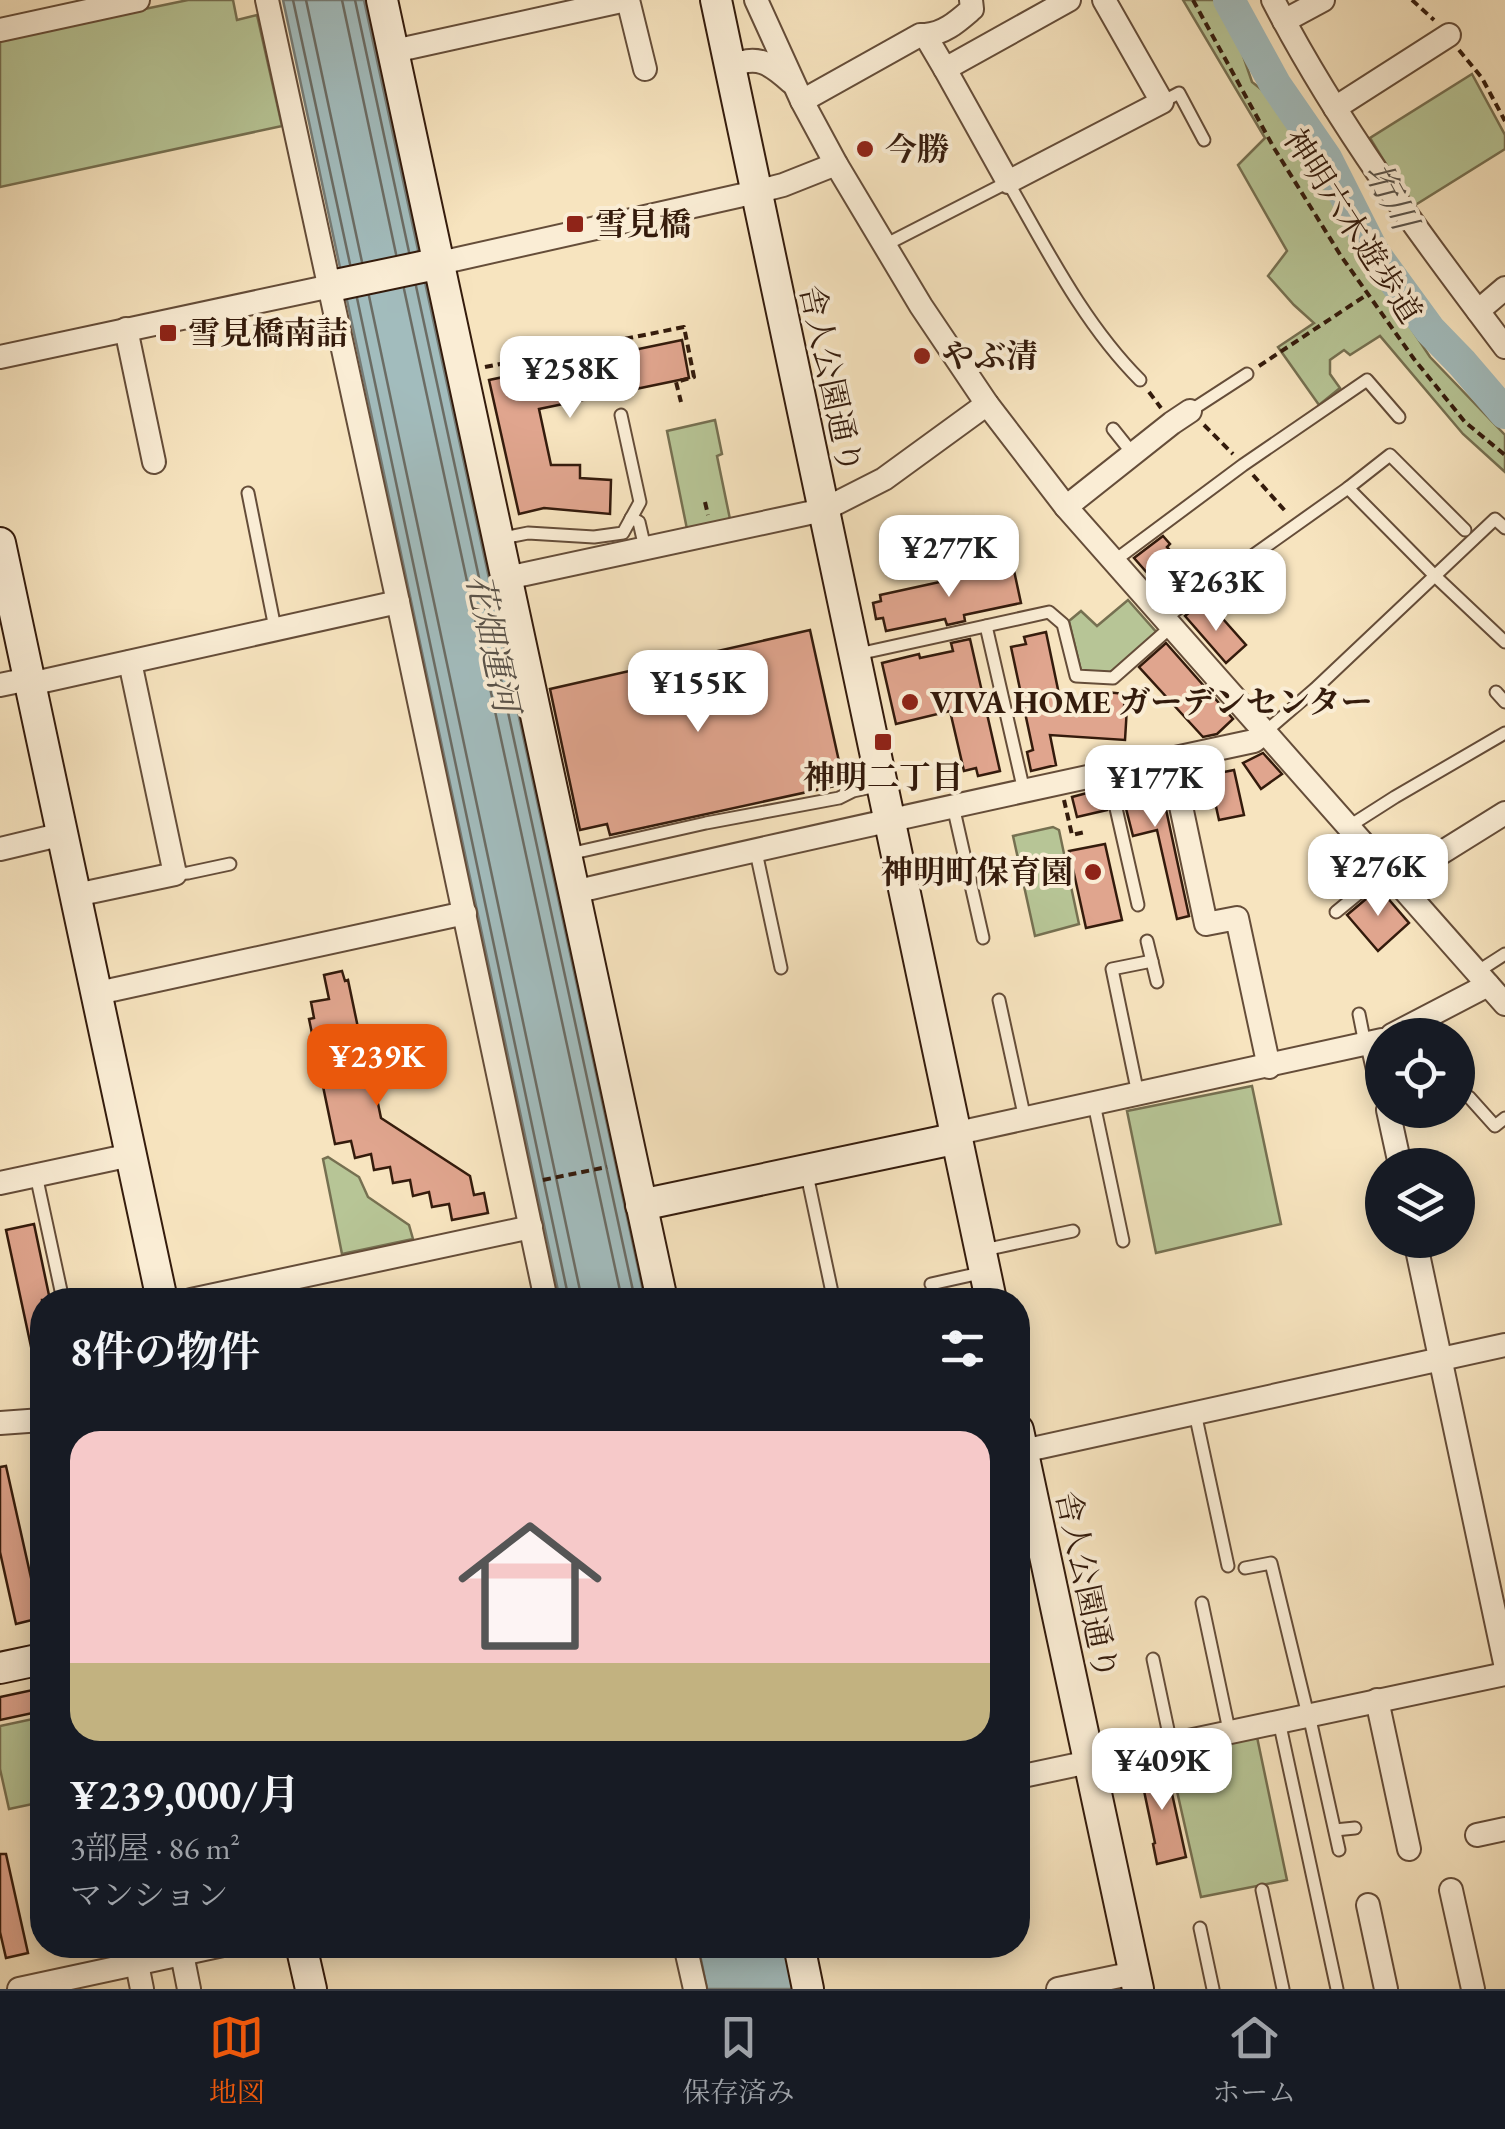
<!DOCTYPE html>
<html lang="ja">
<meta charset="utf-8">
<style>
body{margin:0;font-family:"EB Garamond","Noto Serif JP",serif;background:#20242c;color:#f1f3f6;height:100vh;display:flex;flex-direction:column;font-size:38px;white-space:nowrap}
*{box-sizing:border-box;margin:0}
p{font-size:32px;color:#9ea1a6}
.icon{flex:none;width:55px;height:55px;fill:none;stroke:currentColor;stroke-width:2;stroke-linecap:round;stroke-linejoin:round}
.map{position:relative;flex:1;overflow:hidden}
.drawer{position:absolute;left:30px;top:1288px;width:1000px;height:670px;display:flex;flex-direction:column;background:#171b24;border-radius:40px;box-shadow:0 5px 25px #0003}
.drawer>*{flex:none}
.buttons{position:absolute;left:1365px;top:1018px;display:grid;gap:20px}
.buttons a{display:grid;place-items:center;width:110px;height:110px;border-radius:50%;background:#171b24;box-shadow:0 5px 25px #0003;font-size:50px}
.price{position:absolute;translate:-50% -85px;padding:0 22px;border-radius:20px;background:#fff;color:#222;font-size:32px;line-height:65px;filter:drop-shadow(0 2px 5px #0008)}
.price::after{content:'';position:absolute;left:50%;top:60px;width:30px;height:22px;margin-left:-15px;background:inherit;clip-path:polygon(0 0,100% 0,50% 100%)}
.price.active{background:#ea580c;color:#fff}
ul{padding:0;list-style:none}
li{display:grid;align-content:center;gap:20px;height:530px;padding:0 40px}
li span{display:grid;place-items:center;height:310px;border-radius:30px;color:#555}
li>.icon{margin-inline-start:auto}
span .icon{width:180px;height:180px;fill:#fffc;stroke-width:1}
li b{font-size:42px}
h2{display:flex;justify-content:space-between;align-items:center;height:120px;padding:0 40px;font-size:42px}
.tabs{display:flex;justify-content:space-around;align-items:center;height:140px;border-top:2px solid #363941;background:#171b24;font-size:28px;color:#9ea1a6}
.tabs a{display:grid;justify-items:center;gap:5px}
.tabs .active{color:#ea580c}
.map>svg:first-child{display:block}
</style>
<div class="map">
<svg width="1505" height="1989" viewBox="0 0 1505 1989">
<rect width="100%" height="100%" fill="#f7e4bf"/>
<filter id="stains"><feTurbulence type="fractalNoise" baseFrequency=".002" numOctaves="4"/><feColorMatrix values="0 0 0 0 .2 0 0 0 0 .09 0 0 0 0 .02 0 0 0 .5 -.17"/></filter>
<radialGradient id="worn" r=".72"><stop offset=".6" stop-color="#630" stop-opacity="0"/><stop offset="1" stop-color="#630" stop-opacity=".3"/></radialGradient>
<g fill="#b7c596" stroke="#767051" stroke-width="2.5">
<path d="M188,0H233L237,20L257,15L282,126L0,187V39Z"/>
<path d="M1183,0H1216L1239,44L1252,82L1281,105L1391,298L1430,357L1505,435V472L1463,434L1380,336L1350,355L1344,350L1330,360V374L1340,388L1319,405L1278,347L1314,323L1294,305L1268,276L1287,251L1238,165L1265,138Z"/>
<path d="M1472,74L1505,135V149L1412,207L1370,138Z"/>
<path d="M715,420L722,454L717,456L731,524L688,534L667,431Z"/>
<path d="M1128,600L1158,634L1114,673L1081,671L1069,621L1081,611L1097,626Z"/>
<path d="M1053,827L1059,830L1079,924L1035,936L1013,836Z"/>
<path d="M1252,1086L1281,1224L1156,1253L1127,1111Z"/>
<path d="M328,1157L359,1177L368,1197L409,1225L413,1239L342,1254L323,1159Z"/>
<path d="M42,1717V1802L9,1809L0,1769V1726Z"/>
<path d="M1257,1737L1287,1880L1201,1897L1169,1756Z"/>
</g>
<g fill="#a2bcbd" stroke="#767c76" stroke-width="2.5">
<path d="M283,0H364L645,1300H560Z"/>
<path d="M698,1945H784L794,1989H707Z"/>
</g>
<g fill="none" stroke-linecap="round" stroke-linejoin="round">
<g stroke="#6b6c64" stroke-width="2.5">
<path d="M293,0L350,264"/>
<path d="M306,0L362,262"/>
<path d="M342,0L396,254"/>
<path d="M355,0L409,252"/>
<path d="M416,286L635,1300"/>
<path d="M404,289L622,1300"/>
<path d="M369,296L582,1300"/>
<path d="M357,298L569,1300"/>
</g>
<path stroke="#a2bcbd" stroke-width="32" d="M1229,0L1275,84L1326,158L1374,253L1430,330L1462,363L1505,413"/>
</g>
<g fill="#e0a58e" stroke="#341b0c" stroke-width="2.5">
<path d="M682,340L689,378L539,409L551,465H580V478L611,480L610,514L544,508L519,514L489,380Z"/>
<path d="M1163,536L1170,544L1167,547L1196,579L1186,587L1188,590L1172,601L1134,558Z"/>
<path d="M1013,566L1021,603L964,615L965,621L947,625L945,619L886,631L883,618L876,619L873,603L881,601L880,595Z"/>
<path d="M1200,604L1217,625L1223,619L1246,645L1226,663L1185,616Z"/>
<path d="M810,630L844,784L610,835L607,824L580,830L550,689Z"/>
<path d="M1046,632L1060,699L1106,702V692L1125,694L1124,707H1127L1125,740L1050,735L1056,765L1031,771L1027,752L1033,750L1011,647L1026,644L1024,637Z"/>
<path d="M970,639L1000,771L978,776L976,768L964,771L950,711L896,724L882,663L919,654L920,658L953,651L951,643Z"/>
<path d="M1166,643L1233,719L1217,734L1203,737L1139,667Z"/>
<path d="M1263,753L1282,774L1261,789L1243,763Z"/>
<path d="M1234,770L1244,815L1219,820L1209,775Z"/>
<path d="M1159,777L1189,916L1177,919L1157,830L1133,836L1120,785Z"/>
<path d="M1102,789L1107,810L1077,817L1072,797Z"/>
<path d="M1105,844L1122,920L1086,928L1069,851Z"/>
<path d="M1379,888L1409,923L1378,951L1347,915Z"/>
<path d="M342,971L345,981L348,980L361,1042L365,1041L381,1118L470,1176L474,1195L484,1193L488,1213L452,1220L449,1204L432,1207L429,1192L413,1196L410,1180L393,1183L390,1167L374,1170L371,1154L355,1158L351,1141L335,1144L309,1019L314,1018L311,1002L329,999L324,975Z"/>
<path d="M34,1224L50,1300H42V1369L36,1370L6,1230Z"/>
<path d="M6,1466L40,1618L16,1624L0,1552V1467Z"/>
<path d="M42,1688V1711L0,1720V1697Z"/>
<path d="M1165,1762L1186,1857L1157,1864L1153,1844L1155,1843L1139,1767Z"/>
<path d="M0,1854H6L28,1953L6,1958L0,1932Z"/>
</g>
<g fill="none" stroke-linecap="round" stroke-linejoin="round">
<g stroke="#654d39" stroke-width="15">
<g id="lane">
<path d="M1162,102L1179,93L1204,140"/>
<path d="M885,245L1008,182C1047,250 1084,324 1140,380"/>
<path d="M1190,411L1247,374"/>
<path d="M1113,429L1133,454"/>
<path d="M1348,488L1390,455L1465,530"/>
<path d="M248,493L275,628"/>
<path d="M631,518L639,522L645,548"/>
<path d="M498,539L528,533L594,537L623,533L640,502L621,415"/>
<path d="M1114,561L1243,465L1367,380L1399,417"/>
<path d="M1165,618L1348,488L1436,577L1505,642"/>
<path d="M986,626L1024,791"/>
<path d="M858,654L1049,612L1063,624L1076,676L1113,678L1172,626"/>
<path d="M1496,692L1505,702"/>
<path d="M1264,733L1315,689L1495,519L1505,528"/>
<path d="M1108,773L1138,905"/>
<path d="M953,806L983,938"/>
<path d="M1348,827L1395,797L1505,733"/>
<path d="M756,852L781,968"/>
<path d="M569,854L706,823L839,798L853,791L881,785"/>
<path d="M175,874L188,873L230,864"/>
<path d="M1336,912L1387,870"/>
<path d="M1147,941L1157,982"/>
<path d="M1477,972L1505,954"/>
<path d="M999,1000L1025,1119"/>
<path d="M1359,1014L1365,1044"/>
<path d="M1138,1094L1112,969L1152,961"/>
<path d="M1469,1097L1495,1126L1505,1118"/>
<path d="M1094,1104L1123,1241"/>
<path d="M806,1170L833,1297"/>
<path d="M36,1175L63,1300"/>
<path d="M984,1250L1073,1231"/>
<path d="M931,1284L985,1272"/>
<path d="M1195,1413L1228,1566"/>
<path d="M1245,1568L1271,1563L1308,1715"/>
<path d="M1202,1603L1229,1730"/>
<path d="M1153,1659L1171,1744"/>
<path d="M1309,1715L1339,1850"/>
<path d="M1279,1721L1337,1989"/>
<path d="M1335,1830L1355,1828"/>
<path d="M1262,1890L1283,1989"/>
<path d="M1200,1928L1213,1989"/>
</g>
</g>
<g stroke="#654d39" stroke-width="26">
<g id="street">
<path d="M267,0L398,602L546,1300"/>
<path d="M628,0L645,69"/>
<path d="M756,0L802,101L836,164L921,306L987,404L1066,507L1505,1004"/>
<path d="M1273,0C1337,124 1421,236 1505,347"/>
<path d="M1284,21L1323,0"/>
<path d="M0,30L138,0"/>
<path d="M925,35C944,34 958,21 972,9L971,0"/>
<path d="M394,51L626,0"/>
<path d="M730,67C757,53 771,64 791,82"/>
<path d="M945,69L1008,182L1162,102L1104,0"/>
<path d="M802,101L920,35H925L945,69L1069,0"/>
<path d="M1335,108L1449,35"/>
<path d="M431,265L756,192L783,185L836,164"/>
<path d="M1478,311L1505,288"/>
<path d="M126,329L154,462"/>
<path d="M0,357L336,285"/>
<path d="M1066,507L1172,423L1190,411"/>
<path d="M507,578L823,510L884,479L987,404"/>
<path d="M30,684L398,602"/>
<path d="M0,685L29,679"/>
<path d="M1171,759L1206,924L1237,918L1269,1067"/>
<path d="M0,849L63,834"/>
<path d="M1396,881L1505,813"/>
<path d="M573,891L587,889C809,837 1031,789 1254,741L1264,733"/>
<path d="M76,895L175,874L130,662"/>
<path d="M98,993L465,913"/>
<path d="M1392,1035L1488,985"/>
<path d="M1372,1043L1382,1087"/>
<path d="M1388,1110L1400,1165"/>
<path d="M954,1136L967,1131L1382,1040"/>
<path d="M0,1183L131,1155"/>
<path d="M1415,1240L1505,1663"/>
<path d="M191,1300L531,1227"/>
<path d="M0,1423L42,1420"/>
<path d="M1018,1452L1505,1345"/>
<path d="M1377,1700L1409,1849"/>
<path d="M1018,1777L1505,1674"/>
<path d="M1477,1835L1505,1829"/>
<path d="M1451,1890L1473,1989"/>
<path d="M1368,1905L1386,1989"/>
<path d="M685,1945L695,1989"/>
<path d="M182,1954L189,1989"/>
<path d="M137,1964L142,1989"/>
<path d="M19,1989L223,1945"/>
<path d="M1058,1989L1134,1973"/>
</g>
</g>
<g stroke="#341b0c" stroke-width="34">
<g id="secondary">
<path d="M382,0L662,1300"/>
<path d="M716,0L991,1300"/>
<path d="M336,285L431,265"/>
<path d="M0,543L162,1300"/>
<path d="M641,1205L944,1141L954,1136"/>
<path d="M1018,1430L1138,1989"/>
<path d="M0,1668L42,1659"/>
<path d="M301,1945L311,1989"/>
<path d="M799,1945L808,1989"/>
</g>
</g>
<g stroke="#341b0c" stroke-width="4" stroke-dasharray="8 5" stroke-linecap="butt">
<path d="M1193,0L1274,148L1341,256L1414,359L1465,422L1505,455"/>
<path d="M1412,0L1434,20"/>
<path d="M1459,50L1482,78L1505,121"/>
<path d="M1259,366L1368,294"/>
<path d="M485,367L684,327L694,377L676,382L681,402"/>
<path d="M1149,392L1161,408"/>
<path d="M1204,425L1233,454"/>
<path d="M1253,475L1287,513"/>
<path d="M705,502L708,515"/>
<path d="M1064,800L1072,835L1085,832"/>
<path d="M543,1180L607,1167"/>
</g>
<use href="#lane" stroke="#faedd5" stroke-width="11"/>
<use href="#street" stroke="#faedd5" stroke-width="22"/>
<use href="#secondary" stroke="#faedd5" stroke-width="30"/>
</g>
<g fill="#8f2418" stroke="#faedd5" stroke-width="4">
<circle cx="865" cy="149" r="10"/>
<rect x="565" y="214" width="20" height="20" rx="5"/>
<rect x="158" y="323" width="20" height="20" rx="5"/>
<circle cx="922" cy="356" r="10"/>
<circle cx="910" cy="702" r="10"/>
<rect x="873" y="732" width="20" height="20" rx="5"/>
<circle cx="1093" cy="872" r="10"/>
</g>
<g text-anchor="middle" stroke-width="8" stroke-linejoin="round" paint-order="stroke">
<g font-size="32" font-weight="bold" fill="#341b0c" stroke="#faedd5" text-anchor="start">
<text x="885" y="160">今勝</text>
<text x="595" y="235">雪見橋</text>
<text x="188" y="344">雪見橋南詰</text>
<text x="942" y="367">やぶ清</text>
<text x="930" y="713">VIVA HOME ガーデンセンター</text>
<text x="883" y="788" text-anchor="middle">神明二丁目</text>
<text x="1073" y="883" text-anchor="end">神明町保育園</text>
</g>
<g font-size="32" fill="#341b0c" stroke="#faedd5">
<text transform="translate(1353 226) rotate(57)" y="11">神明六木遊歩道</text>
<text transform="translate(831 379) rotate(78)" y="11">舎人公園通り</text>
<text transform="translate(1087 1585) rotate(78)" y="11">舎人公園通り</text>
</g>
<g font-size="35" font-style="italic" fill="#5a534a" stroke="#faedd5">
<text transform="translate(1391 196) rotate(62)" y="12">垳川</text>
<text transform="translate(493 643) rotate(78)" y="12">花畑運河</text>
</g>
</g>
<rect width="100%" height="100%" filter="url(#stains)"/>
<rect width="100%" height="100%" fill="url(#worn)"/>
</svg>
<div class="buttons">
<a><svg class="icon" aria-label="locate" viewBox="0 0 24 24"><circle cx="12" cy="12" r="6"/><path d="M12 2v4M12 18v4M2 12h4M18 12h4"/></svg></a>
<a><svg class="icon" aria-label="layers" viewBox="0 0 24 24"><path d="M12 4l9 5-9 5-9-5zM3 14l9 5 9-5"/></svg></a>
</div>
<b class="price" style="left:570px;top:421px">¥258K</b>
<b class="price" style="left:949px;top:600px">¥277K</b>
<b class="price" style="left:1216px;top:634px">¥263K</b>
<b class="price" style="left:698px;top:735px">¥155K</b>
<b class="price" style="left:1155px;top:830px">¥177K</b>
<b class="price" style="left:1378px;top:919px">¥276K</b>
<b class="price active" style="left:377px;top:1109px">¥239K</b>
<b class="price" style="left:1162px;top:1813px">¥409K</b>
<section class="drawer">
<h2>8件の物件<svg class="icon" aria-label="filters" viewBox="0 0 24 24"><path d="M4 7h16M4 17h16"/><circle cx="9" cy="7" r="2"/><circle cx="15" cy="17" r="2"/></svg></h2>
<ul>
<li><span style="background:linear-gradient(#f6c9c9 75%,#c2b280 0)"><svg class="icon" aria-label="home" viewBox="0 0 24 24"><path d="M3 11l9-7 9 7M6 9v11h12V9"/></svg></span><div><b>¥239,000/月</b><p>3部屋 · 86 m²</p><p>マンション</p></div></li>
</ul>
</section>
</div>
<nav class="tabs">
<a class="active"><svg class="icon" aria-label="map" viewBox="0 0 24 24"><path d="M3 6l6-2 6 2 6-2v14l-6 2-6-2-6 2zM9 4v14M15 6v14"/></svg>地図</a>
<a><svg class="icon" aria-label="saved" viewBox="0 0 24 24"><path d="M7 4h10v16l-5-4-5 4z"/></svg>保存済み</a>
<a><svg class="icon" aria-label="home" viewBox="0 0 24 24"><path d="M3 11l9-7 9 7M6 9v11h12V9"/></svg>ホーム</a>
</nav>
